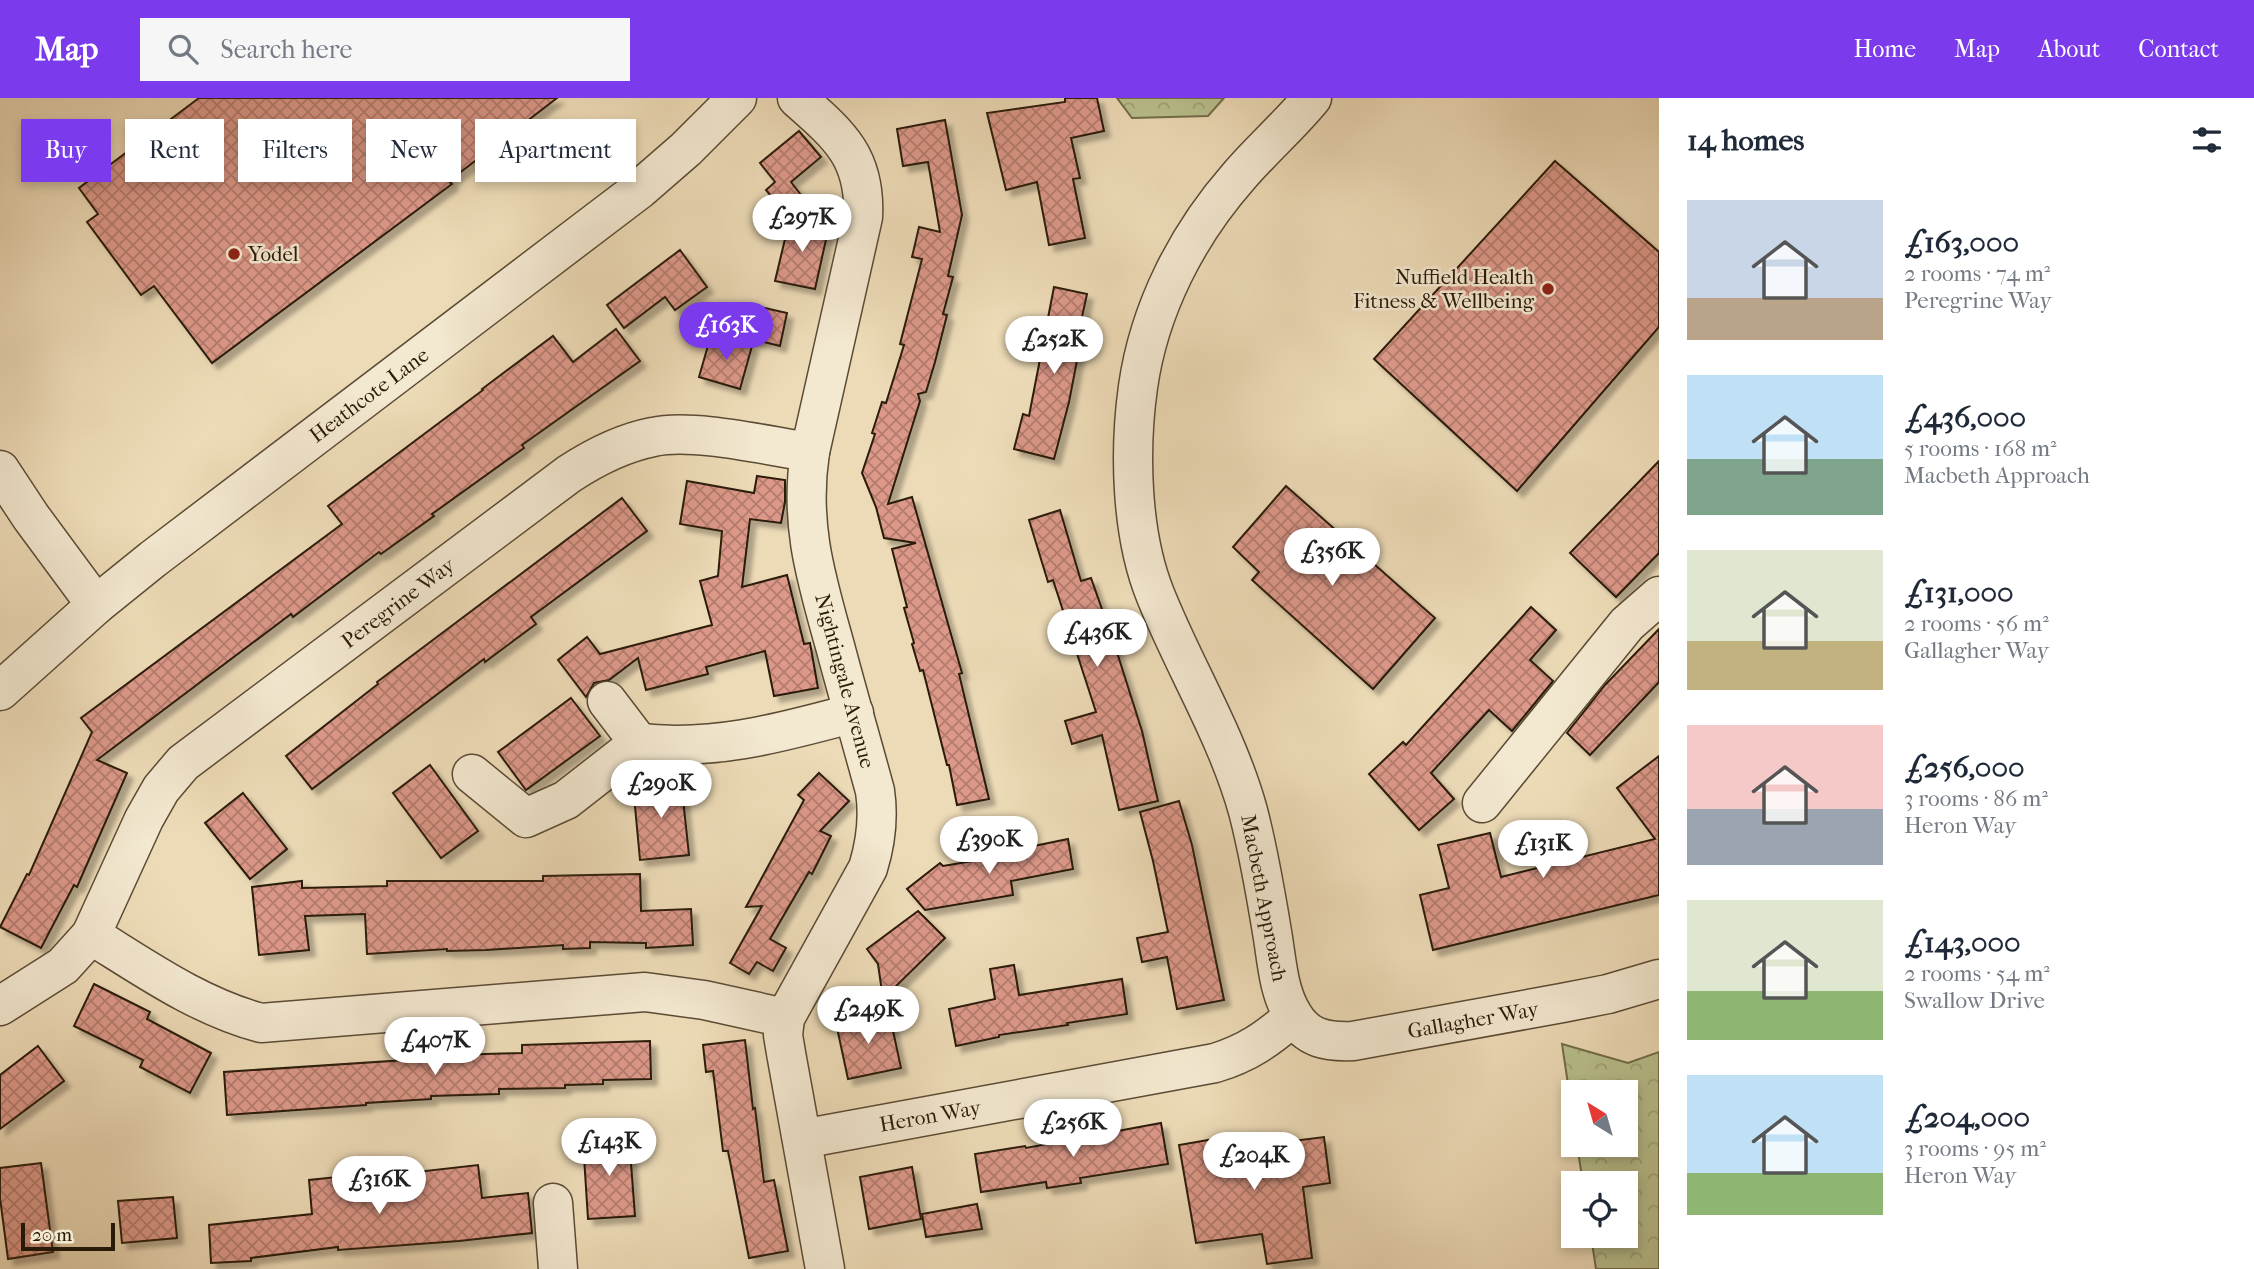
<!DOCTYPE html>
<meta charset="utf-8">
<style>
body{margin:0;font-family:"IM FELL French Canon",serif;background:#f6f6f7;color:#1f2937;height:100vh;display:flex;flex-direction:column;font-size:26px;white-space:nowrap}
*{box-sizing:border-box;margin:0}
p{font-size:23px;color:#747a83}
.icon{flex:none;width:38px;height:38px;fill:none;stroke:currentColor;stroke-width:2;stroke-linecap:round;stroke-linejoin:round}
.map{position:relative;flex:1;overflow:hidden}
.details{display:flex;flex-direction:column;background:#fff;width:595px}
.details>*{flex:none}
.hud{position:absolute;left:21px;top:21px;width:665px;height:63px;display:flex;gap:14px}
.needle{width:46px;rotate:323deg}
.fabs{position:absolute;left:1561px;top:982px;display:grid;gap:14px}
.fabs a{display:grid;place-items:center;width:77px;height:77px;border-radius:0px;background:#fff;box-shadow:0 4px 10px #0003;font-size:35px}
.scale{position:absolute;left:21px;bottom:18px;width:94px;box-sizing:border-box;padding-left:7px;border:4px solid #2a1b08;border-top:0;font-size:19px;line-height:24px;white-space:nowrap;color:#2a1b08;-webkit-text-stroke:5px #f3e8d0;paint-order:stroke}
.price{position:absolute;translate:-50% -60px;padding:0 16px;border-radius:24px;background:#fff;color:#222;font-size:23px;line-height:46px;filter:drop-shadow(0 2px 4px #0008)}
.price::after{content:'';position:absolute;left:50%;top:42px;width:21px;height:16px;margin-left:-10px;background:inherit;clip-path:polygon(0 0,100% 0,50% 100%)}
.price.selected{background:#7c3aed;color:#fff}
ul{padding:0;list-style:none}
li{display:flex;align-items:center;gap:21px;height:175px;padding:0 28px}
li span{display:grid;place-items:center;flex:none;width:196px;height:140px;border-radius:0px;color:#555}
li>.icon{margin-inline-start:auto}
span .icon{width:84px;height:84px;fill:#fffc;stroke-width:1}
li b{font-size:30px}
h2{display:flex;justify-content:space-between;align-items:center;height:84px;padding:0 28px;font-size:30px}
.pill{padding:0 24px;border-radius:0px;background:#fff;box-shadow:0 4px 10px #0003;font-size:24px;line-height:63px}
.pill.selected{background:#7c3aed;color:#fff}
header{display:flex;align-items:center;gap:42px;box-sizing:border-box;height:98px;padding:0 35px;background:#7c3aed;color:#fff}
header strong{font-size:33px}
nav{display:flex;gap:38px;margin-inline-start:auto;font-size:24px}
.search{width:490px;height:63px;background:#f6f6f7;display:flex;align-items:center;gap:18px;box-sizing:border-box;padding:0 24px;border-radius:0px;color:#747a83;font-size:26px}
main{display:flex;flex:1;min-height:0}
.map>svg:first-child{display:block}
</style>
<header>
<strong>Map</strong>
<div class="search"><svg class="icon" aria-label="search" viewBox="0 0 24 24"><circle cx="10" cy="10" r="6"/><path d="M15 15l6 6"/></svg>Search here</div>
<nav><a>Home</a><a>Map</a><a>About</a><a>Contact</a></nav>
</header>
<main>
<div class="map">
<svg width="1659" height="1171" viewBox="0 0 1659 1171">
<defs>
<pattern id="forest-crowns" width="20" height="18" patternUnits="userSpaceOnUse" patternTransform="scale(1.75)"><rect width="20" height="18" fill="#b9c08e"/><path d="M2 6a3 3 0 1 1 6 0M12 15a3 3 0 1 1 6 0" fill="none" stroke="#9fa479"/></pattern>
<pattern id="building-cross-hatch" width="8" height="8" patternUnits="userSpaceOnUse" patternTransform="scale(1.75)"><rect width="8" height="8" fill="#dc9889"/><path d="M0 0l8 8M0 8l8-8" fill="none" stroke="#b37b6e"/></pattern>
<filter id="shadow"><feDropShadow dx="6" dy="6" stdDeviation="2" flood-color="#0004"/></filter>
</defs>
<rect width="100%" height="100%" fill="#eddbb7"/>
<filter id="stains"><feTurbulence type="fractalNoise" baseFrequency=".00286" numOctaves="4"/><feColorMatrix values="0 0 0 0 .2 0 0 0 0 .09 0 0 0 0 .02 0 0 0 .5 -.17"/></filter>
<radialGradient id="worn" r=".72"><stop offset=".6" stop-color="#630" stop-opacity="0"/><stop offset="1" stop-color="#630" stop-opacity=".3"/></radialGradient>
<g fill="url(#forest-crowns)" stroke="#726e4b" stroke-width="2">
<path d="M1117,0H1224L1208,18L1132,20Z"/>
<path d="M1562,946L1628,965L1659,954V1171H1596L1591,1138H1626V1085H1583L1577,1047L1626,1046V994H1573V1020Z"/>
</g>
<g fill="url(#building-cross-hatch)" stroke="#2a1b08" stroke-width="2" filter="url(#shadow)">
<path d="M199,0H557L449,83L452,86L212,265L154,188L141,197L87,124L98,116L79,90Z"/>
<path d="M1065,0H1097L1104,33L1071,40L1080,80L1073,81L1085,140L1049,147L1037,84L1006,92L987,15L1065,4Z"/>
<path d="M945,22L962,117L948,178L953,179L943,216L947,217L935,264L926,294L918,296L920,303L888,406L912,399L962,575L959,576L989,701L957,707L949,667H947L923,572L920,573L912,546L914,545L904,510L907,509L892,451L916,445L884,440L876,409L862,375L875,336L872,335L882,304L886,305L904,247L900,246L922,161L912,159L919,129L940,134L928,64L903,68L897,31Z"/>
<path d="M799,33L821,59L791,84L801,97L783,112L766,92L775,84L760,65Z"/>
<path d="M1555,63L1659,154V229L1517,393L1374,261Z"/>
<path d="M790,120L829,128L815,191L775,183Z"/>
<path d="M680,152L707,189L675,212L665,199L624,230L607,207Z"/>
<path d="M1054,189L1087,196L1076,246L1080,247L1069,304L1054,361L1014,351L1023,316L1029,318Z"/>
<path d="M756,208L787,215L780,248L748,240Z"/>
<path d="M616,231L640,263L522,347L524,350L432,416L434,418L381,456L379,454L293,519L291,516L97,662L127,675L77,789L74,787L41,850L0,829L27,776L29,777L92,634L81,620L342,426L328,408L483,292L482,291L553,238L573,264Z"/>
<path d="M711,237L752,248L740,291L699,279Z"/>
<path d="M1659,363V455L1616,499L1570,455Z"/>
<path d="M757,378L785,382V404L781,425L750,421L742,489L787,477L804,546L810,545L818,590L774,598L765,553L706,569L708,576L646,592L638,560L609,582L594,585L586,599L558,562L587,539L600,556L712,527L700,483L718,478L722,433L680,426L687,383L754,395Z"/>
<path d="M1286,388L1435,520L1373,591L1252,482L1259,474L1233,449Z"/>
<path d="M622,400L647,433L531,519L536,526L485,564L484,561L312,691L286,658L378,586L377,584Z"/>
<path d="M1060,412L1081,483L1091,480L1115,548L1142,633L1158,703L1119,712L1102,637L1072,646L1065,623L1096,614L1053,482L1048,484L1029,422Z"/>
<path d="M1531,509L1556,532L1530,562L1553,583L1512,633L1489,612L1431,675L1454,701L1419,732L1369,676L1403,644L1406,647Z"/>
<path d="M1659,531V584L1590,657L1567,635L1605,587Z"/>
<path d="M571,600L600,638L526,692L498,654Z"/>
<path d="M1659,658V797L1433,852L1420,797L1449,790L1438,747L1490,735L1501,779L1655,741L1617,690Z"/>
<path d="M430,667L478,733L441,760L393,695Z"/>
<path d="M819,675L849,703L820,733L831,738L812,776L809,774L770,841L786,850L773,873L757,864L749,876L730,865L762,808L746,809L804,702L798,697Z"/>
<path d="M681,682L689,757L640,762L633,687Z"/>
<path d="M243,695L287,751L250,781L205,725Z"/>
<path d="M1179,703L1192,747L1224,902L1177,911L1167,859L1142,864L1137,840L1168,834L1153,763L1140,714Z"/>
<path d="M1068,741L1073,771L1011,783L1013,797L925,812L907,791L940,765L943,768L1020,755L1019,751Z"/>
<path d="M640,776L641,813L691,811L693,847L646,850V845L590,844V850L563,851V847L486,852L447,853V851L367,856L365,816L305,818L309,852L259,857L252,789L302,783V790L387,788V783H543V778Z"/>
<path d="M918,813L945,840L883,901L878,866L867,851Z"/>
<path d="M1014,867L1019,897L1122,881L1127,916L1067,925L1068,927L999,937V939L956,948L949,911L995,901L990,871Z"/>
<path d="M94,886L150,914L147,921L211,955L190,995L140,969L143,962L74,928Z"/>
<path d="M889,914L901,970L848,981L836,925Z"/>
<path d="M745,942L753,1011L755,1010L764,1084L774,1082L788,1153L749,1160L728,1053H723L713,973L706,974L703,947Z"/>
<path d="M650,943L651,981L603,982V986L565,987V990L499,991V996L431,998V1001L366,1005V1007L227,1017L224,974L451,959V957L522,955V947Z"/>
<path d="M38,948L64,983L0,1031V977Z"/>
<path d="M1161,1025L1168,1066L1080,1080L1081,1085L1047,1090L1046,1084L981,1094L975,1056L1025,1048L1026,1050Z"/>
<path d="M1243,1036L1245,1049L1324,1039L1330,1085L1303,1089L1312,1160L1267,1166L1262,1136L1196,1145L1179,1047Z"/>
<path d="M629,1039L635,1118L588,1121L583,1043Z"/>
<path d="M41,1065L53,1154L8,1161L0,1100V1070Z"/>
<path d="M478,1067L482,1100L528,1095L532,1135L459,1143L338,1152V1149L251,1160V1163L211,1165L209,1127L312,1116L309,1082L337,1079V1083Z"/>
<path d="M912,1069L921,1121L869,1131L860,1079Z"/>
<path d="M173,1099L177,1140L122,1145L118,1103Z"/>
<path d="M977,1106L982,1131L926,1139L922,1116Z"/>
</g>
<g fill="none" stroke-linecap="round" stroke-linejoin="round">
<g stroke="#5b4b34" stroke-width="41">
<g id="minor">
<path d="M797,0C839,37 866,59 863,119L810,354C799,426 816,480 835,548C848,597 862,645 875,693C879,720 876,744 868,770L785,920L783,937L786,955L825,1171"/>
<path d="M1312,0C1289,28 1262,51 1239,78C1187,137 1149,211 1138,289C1129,353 1131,436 1155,496C1184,569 1227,637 1248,713C1259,755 1266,797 1273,840C1277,866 1279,895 1293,917C1307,941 1327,944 1353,943L1562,905L1608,896L1659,881"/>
<path d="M0,372L31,419L96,507"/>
<path d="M0,593L96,507L153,461L640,91L686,51L737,0"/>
<path d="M607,603L639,645"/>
<path d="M472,676L526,720L566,702L639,645C717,653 779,635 854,615"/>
<path d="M1482,705L1627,526L1659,498"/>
<path d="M0,908L63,868L91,837"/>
<path d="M785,920L704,902L645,894L261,925C198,908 146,871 91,837L144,721L161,691L183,665L569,376C595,359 622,345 653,339C693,330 768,348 810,354"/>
<path d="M802,1041L1215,965C1248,955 1267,941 1293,919"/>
<path d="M553,1105L558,1171"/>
</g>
</g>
<use href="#minor" stroke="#f3e8d0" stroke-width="38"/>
</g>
<g fill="#8f2418" stroke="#f3e8d0" stroke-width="2.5">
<circle cx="234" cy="156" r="7"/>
<circle cx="1548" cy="191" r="7"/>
</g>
<g text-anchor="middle" stroke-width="5" stroke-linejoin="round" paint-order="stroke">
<g font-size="21" fill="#2a1b08" stroke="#f3e8d0" text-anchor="start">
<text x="248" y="163">Yodel</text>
<text x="1534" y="186" text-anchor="end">Nuffield Health<tspan x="1534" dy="24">Fitness &amp; Wellbeing</tspan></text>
</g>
<g font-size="21" fill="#2a1b08" stroke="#f3e8d0">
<text transform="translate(369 297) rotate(-37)" y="7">Heathcote Lane</text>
<text transform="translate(398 505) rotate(-37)" y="7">Peregrine Way</text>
<text transform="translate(845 583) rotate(75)" y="7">Nightingale Avenue</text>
<text transform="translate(1264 800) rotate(79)" y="7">Macbeth Approach</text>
<text transform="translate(1473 922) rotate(-10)" y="7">Gallagher Way</text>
<text transform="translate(930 1018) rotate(-10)" y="7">Heron Way</text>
</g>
</g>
<rect width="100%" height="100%" filter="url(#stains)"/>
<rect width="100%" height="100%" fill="url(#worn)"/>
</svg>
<div class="fabs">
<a><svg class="needle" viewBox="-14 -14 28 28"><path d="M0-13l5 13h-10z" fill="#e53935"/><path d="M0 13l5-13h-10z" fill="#747a83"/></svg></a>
<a><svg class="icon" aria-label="locate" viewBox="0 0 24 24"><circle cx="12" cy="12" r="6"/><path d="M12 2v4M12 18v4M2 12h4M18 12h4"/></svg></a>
</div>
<div class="scale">20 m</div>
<b class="price" style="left:802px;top:156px">£297K</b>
<b class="price selected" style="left:726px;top:264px">£163K</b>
<b class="price" style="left:1054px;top:278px">£252K</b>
<b class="price" style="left:1332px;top:490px">£356K</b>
<b class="price" style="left:1097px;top:571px">£436K</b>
<b class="price" style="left:661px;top:722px">£290K</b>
<b class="price" style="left:989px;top:778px">£390K</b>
<b class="price" style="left:1543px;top:782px">£131K</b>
<b class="price" style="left:868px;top:948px">£249K</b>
<b class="price" style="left:435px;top:979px">£407K</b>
<b class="price" style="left:1073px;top:1061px">£256K</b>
<b class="price" style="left:609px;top:1080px">£143K</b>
<b class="price" style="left:1254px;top:1094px">£204K</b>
<b class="price" style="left:379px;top:1118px">£316K</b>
<div class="hud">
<a class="pill selected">Buy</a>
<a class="pill">Rent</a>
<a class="pill">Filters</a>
<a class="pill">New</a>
<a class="pill">Apartment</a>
</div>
</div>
<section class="details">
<h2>14 homes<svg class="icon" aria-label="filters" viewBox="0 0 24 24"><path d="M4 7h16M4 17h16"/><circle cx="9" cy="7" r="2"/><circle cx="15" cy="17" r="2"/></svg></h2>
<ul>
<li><span style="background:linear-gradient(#c9d6e8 70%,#b9a48a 0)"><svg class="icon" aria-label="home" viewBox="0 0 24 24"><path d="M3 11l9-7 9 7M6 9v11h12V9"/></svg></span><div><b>£163,000</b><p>2 rooms · 74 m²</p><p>Peregrine Way</p></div></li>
<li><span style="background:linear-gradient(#bfe0f5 60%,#7fa58c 0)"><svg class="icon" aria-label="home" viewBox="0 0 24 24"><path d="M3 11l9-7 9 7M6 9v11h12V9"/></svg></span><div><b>£436,000</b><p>5 rooms · 168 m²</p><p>Macbeth Approach</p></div></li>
<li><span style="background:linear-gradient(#dfe7d0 65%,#c2b280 0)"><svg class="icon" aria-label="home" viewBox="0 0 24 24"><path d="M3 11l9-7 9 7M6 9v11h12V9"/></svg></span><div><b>£131,000</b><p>2 rooms · 56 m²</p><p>Gallagher Way</p></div></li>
<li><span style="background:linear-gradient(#f6c9c9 60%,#9aa5b1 0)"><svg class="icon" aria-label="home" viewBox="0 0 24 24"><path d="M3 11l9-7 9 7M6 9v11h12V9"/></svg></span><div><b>£256,000</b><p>3 rooms · 86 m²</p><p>Heron Way</p></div></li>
<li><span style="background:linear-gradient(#dfe7d0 65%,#8fb573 0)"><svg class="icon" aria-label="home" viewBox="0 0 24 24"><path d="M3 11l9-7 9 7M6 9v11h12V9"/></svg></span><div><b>£143,000</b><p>2 rooms · 54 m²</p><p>Swallow Drive</p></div></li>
<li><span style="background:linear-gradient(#bfe0f5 70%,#8fb573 0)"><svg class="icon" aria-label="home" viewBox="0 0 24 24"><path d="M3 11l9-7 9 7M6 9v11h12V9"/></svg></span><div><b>£204,000</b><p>3 rooms · 95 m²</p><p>Heron Way</p></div></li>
</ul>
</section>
</main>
